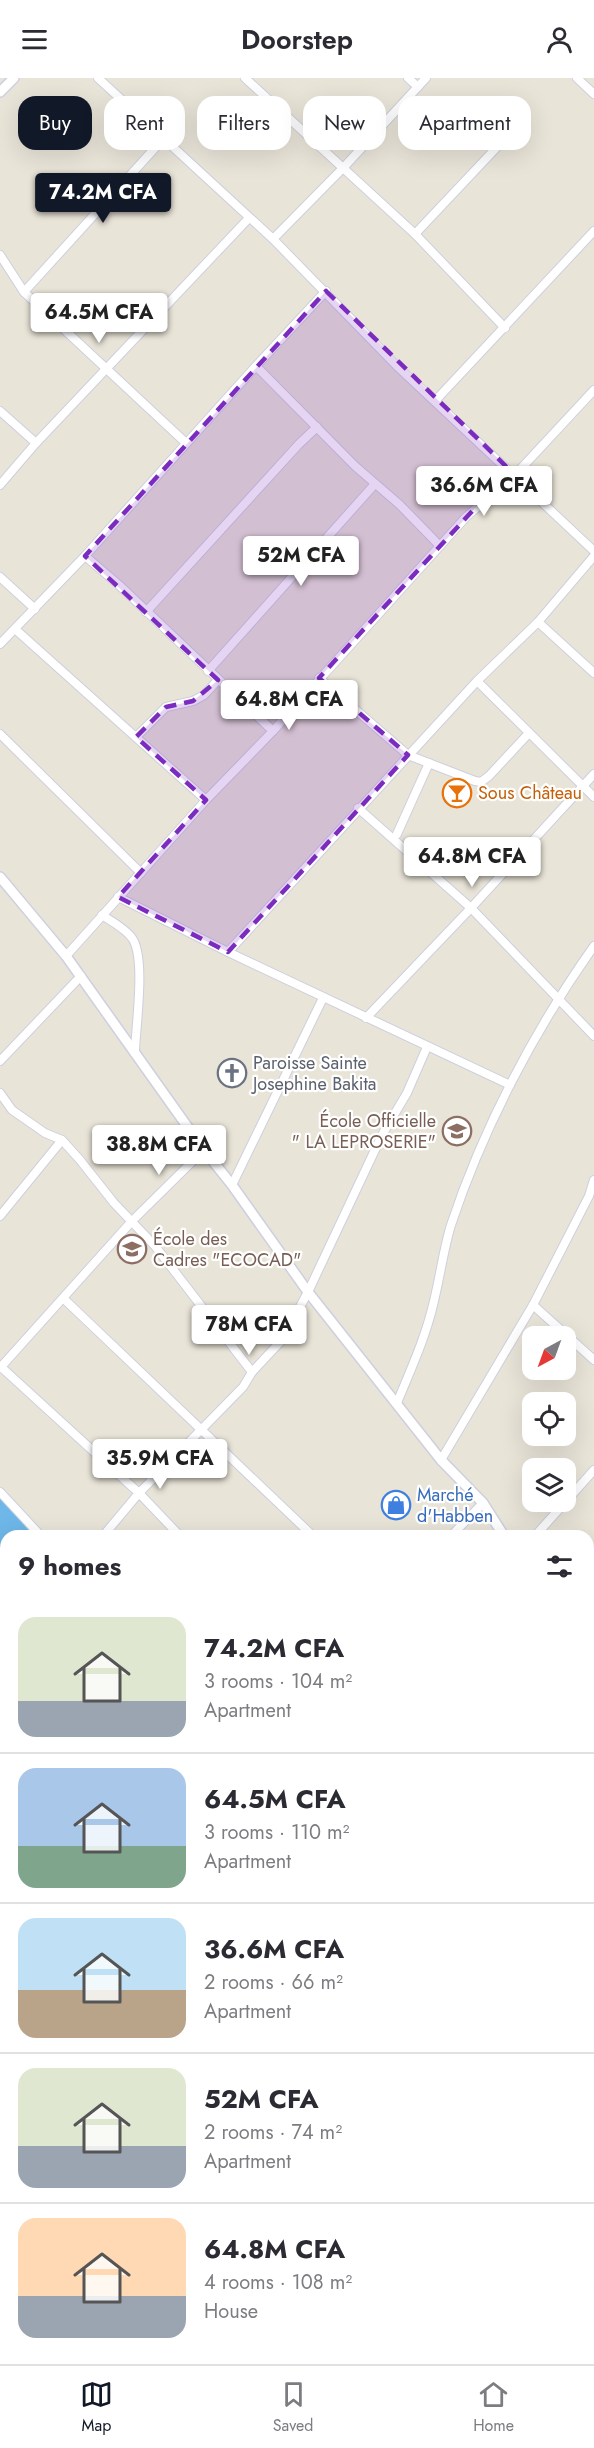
<!DOCTYPE html>
<meta charset="utf-8">
<style>
body{margin:0;font-family:Jost,sans-serif;background:#f7f7f7;color:#2b2b33;height:100vh;display:flex;flex-direction:column;font-size:22px;white-space:nowrap}
*{box-sizing:border-box;margin:0}
p{font-size:20px;color:#7c7c81}
.icon{flex:none;width:33px;height:33px;fill:none;stroke:currentColor;stroke-width:2;stroke-linecap:round;stroke-linejoin:round}
.map{position:relative;flex:1;overflow:hidden}
.details{position:absolute;left:0px;top:1452px;width:594px;height:834px;display:flex;flex-direction:column;background:#fff;border-radius:18px 18px 0 0;box-shadow:0 6px 24px #0002}
.details>*{flex:none}
.top-card{position:absolute;left:18px;top:18px;width:558px;height:54px;display:flex;gap:12px}
.needle{width:39px;rotate:221deg}
.controls{position:absolute;left:522px;top:1248px;display:grid;gap:12px}
.controls a{display:grid;place-items:center;width:54px;height:54px;border-radius:12px;background:#fff;box-shadow:0 6px 24px #0002;font-size:30px}
.price{position:absolute;translate:-50% -51px;padding:0 14px;border-radius:6px;background:#fff;color:#222;font-size:20px;line-height:39px;filter:drop-shadow(0 2px 3px #0008)}
.price::after{content:'';position:absolute;left:50%;top:36px;width:18px;height:14px;margin-left:-9px;background:inherit;clip-path:polygon(0 0,100% 0,50% 100%)}
.price.on{background:#111827;color:#fff}
ul{padding:0;list-style:none}
li{display:flex;align-items:center;gap:18px;height:150px;padding:0 18px}
li+li{border-top:2px solid #e1e1e2}
li span{display:grid;place-items:center;flex:none;width:168px;height:120px;border-radius:18px;color:#555}
li>.icon{margin-inline-start:auto}
span .icon{width:72px;height:72px;fill:#fffc;stroke-width:1}
li b{font-size:26px}
h2{display:flex;justify-content:space-between;align-items:center;height:72px;padding:0 18px;font-size:26px}
.chip{padding:0 21px;border-radius:18px;background:#fff;box-shadow:0 6px 24px #0002;font-size:21px;line-height:54px}
.chip.on{background:#111827;color:#fff}
header{display:flex;justify-content:space-between;align-items:center;height:78px;padding:0 18px;background:#fff;font-size:27px;font-weight:600}
.tab-bar{display:flex;justify-content:space-around;align-items:center;height:84px;border-top:2px solid #e1e1e2;background:#fff;font-size:16px;color:#7c7c81}
.tab-bar a{display:grid;justify-items:center;gap:3px}
.tab-bar .on{color:#111827}
.map>svg:first-child{display:block}
</style>
<header><svg class="icon" aria-label="menu" viewBox="0 0 24 24"><path d="M4 6h16M4 12h16M4 18h16"/></svg>Doorstep<svg class="icon" aria-label="person" viewBox="0 0 24 24"><circle cx="12" cy="8" r="4"/><path d="M4 21q1-7 8-7t8 7"/></svg></header>
<div class="map">
<svg width="594" height="2286" viewBox="0 0 594 2286">
<rect width="100%" height="100%" fill="#e9e4d8"/>
<path fill="#6eb7e8" d="M0,1418L36,1458H6V1558L0,1564Z"/>
<g fill="none" stroke-linecap="round" stroke-linejoin="round">
<g stroke="#cecfdf" stroke-width="10">
<g id="minor">
<path d="M98,0L273,161L397,288L594,473"/>
<path d="M245,0L415,156L505,250"/>
<path d="M408,0L418,9"/>
<path d="M577,0L594,16"/>
<path d="M415,156L514,51"/>
<path d="M273,161L344,89L426,0"/>
<path d="M0,177L24,214L186,365"/>
<path d="M24,214L164,60"/>
<path d="M256,288L355,388L400,427L440,468"/>
<path d="M435,323L594,153"/>
<path d="M0,333L36,365"/>
<path d="M0,407L36,365L249,140"/>
<path d="M85,478L119,507L273,653"/>
<path d="M0,499L35,531"/>
<path d="M146,534L299,366L317,349"/>
<path d="M538,544L594,595"/>
<path d="M15,551L206,722"/>
<path d="M0,566L85,478L256,288L326,213"/>
<path d="M208,593L374,407"/>
<path d="M319,600L408,677L475,703L481,704L489,698L529,655"/>
<path d="M477,603L594,719"/>
<path d="M0,656L141,795"/>
<path d="M136,659L166,629L193,623L204,617L218,602"/>
<path d="M358,730L471,830L594,958"/>
<path d="M397,756L429,685"/>
<path d="M118,819L228,874"/>
<path d="M102,837C111,843 126,851 132,860C146,879 136,947 135,972"/>
<path d="M66,878L206,722L273,653L466,439L515,397L594,312"/>
<path d="M366,940L471,830L594,696"/>
<path d="M0,983L81,898"/>
<path d="M510,1007L228,874L477,603L538,544L594,478"/>
<path d="M0,1015L12,1032L45,1055L62,1062L80,1082L114,1125L155,1168L252,1294"/>
<path d="M232,1107L323,920"/>
<path d="M0,1138L62,1062"/>
<path d="M64,1221L313,1458"/>
<path d="M533,1227L594,1282"/>
<path d="M0,1288L139,1415L180,1458"/>
<path d="M0,1290L132,1143L204,1072"/>
<path d="M397,1325C410,1293 425,1261 433,1227C440,1200 443,1173 451,1147C483,1050 535,951 594,868"/>
<path d="M441,1382L533,1227L589,1118L594,1102"/>
<path d="M0,1414L41,1458"/>
<path d="M103,1458L139,1415L243,1309L252,1294L282,1262L308,1214L382,1057L407,1015L427,969"/>
<path d="M451,1458L483,1425"/>
<path d="M535,1458L594,1392"/>
<path d="M0,1572L6,1566"/>
<path d="M0,1712L6,1718"/>
<path d="M588,1736L594,1730"/>
<path d="M0,1832L6,1837"/>
<path d="M588,1873L594,1878"/>
<path d="M588,1908L594,1900"/>
<path d="M0,1960L6,1966"/>
<path d="M0,2054L6,2048"/>
<path d="M588,2084L594,2077"/>
<path d="M588,2111L594,2116"/>
<path d="M588,2248L594,2238"/>
<path d="M588,2274L594,2279"/>
<path d="M196,2280L203,2286"/>
<path d="M359,2280L366,2286"/>
<path d="M80,2286L85,2280"/>
<path d="M282,2286L287,2280"/>
<path d="M386,2286L392,2280"/>
<path d="M559,2286L564,2280"/>
</g>
</g>
<g stroke="#cecfdf" stroke-width="12">
<g id="tertiary">
<path d="M0,14L14,0"/>
<path d="M0,799L66,878L204,1072L232,1107L308,1214L441,1382L483,1425L504,1458"/>
</g>
</g>
<g stroke="#cecfdf" stroke-width="14">
<g id="secondary">
<path d="M0,2215L6,2209"/>
<path d="M0,2228L6,2222"/>
</g>
</g>
<g stroke="#c7c7c7" stroke-width="16">
<g id="trunk">
<path d="M588,1565L594,1563"/>
<path d="M588,1607L594,1609"/>
</g>
</g>
<use href="#minor" stroke="#fff" stroke-width="8"/>
<use href="#tertiary" stroke="#fff" stroke-width="9"/>
<use href="#secondary" stroke="#fff" stroke-width="10"/>
<use href="#trunk" stroke="#f0c658" stroke-width="14"/>
</g>
<path fill="#7b2cbf" fill-opacity="0.2" stroke="#7b2cbf" stroke-width="4.5" stroke-dasharray="12 8" stroke-linejoin="round" d="M326,213L515,397L476,429L319,600L408,677L228,874L118,819L206,722L136,659L166,629L193,623L218,602L85,478Z"/>
<defs>
<g id="bar-ring" transform="scale(1.5)"><circle r="9.5" fill="#fff" stroke="#e8710a" stroke-width="1.5"/><path d="M-6-5H6L.8 .8V4.5H3.5V6h-7V4.5H-.8V.8Z" fill="#e8710a"/></g>
<g id="church-ring" transform="scale(1.5)"><circle r="9.5" fill="#fff" stroke="#6b7280" stroke-width="1.5"/><path d="M-1.2-6h2.4v3.5h3.3v2.4h-3.3V6h-2.4V-.1h-3.3v-2.4h3.3Z" fill="#6b7280"/></g>
<g id="school-ring" transform="scale(1.5)"><circle r="9.5" fill="#fff" stroke="#8d6e63" stroke-width="1.5"/><path d="M0-5L7-2L0 1L-7-2ZM-4 1L0 2.5L4 1V4Q0 6-4 4Z" fill="#8d6e63"/></g>
<g id="shop-ring" transform="scale(1.5)"><circle r="9.5" fill="#fff" stroke="#3f7fe0" stroke-width="1.5"/><path d="M-5-2.5h2.3a2.7 3.5 0 0 1 5.4 0H5L5.5 6h-11ZM-1.5-2.5h3a1.5 2.3 0 0 0-3 0Z" fill="#3f7fe0"/></g>
</defs>
<g fill-rule="evenodd">
<use href="#bar-ring" x="457" y="715"/>
<use href="#church-ring" x="232" y="995"/>
<use href="#school-ring" x="457" y="1053"/>
<use href="#school-ring" x="132" y="1171"/>
<use href="#shop-ring" x="396" y="1427"/>
</g>
<g text-anchor="middle" stroke-width="4.5" stroke-linejoin="round" paint-order="stroke">
<g font-size="18" fill="#c56008" stroke="#fff" text-anchor="start">
<text x="478" y="721">Sous Château</text>
</g>
<g font-size="18" fill="#5b616d" stroke="#fff" text-anchor="start">
<text x="253" y="991">Paroisse Sainte<tspan x="253" dy="21">Josephine Bakita</tspan></text>
</g>
<g font-size="18" fill="#785e54" stroke="#fff" text-anchor="end">
<text x="436" y="1049">École Officielle<tspan x="436" dy="21">" LA LEPROSERIE"</tspan></text>
<text x="153" y="1167" text-anchor="start">École des<tspan x="153" dy="21">Cadres "ECOCAD"</tspan></text>
</g>
<g font-size="18" fill="#366cbe" stroke="#fff" text-anchor="start">
<text x="417" y="1423">Marché<tspan x="417" dy="21">d'Habben</tspan></text>
</g>
</g>
</svg>
<div class="controls">
<a><svg class="needle" viewBox="-14 -14 28 28"><path d="M0-13l5 13h-10z" fill="#e53935"/><path d="M0 13l5-13h-10z" fill="#7c7c81"/></svg></a>
<a><svg class="icon" aria-label="locate" viewBox="0 0 24 24"><circle cx="12" cy="12" r="6"/><path d="M12 2v4M12 18v4M2 12h4M18 12h4"/></svg></a>
<a><svg class="icon" aria-label="layers" viewBox="0 0 24 24"><path d="M12 4l9 5-9 5-9-5zM3 14l9 5 9-5"/></svg></a>
</div>
<b class="price on" style="left:103px;top:146px">74.2M CFA</b>
<b class="price" style="left:99px;top:266px">64.5M CFA</b>
<b class="price" style="left:484px;top:439px">36.6M CFA</b>
<b class="price" style="left:301px;top:509px">52M CFA</b>
<b class="price" style="left:289px;top:653px">64.8M CFA</b>
<b class="price" style="left:472px;top:810px">64.8M CFA</b>
<b class="price" style="left:159px;top:1098px">38.8M CFA</b>
<b class="price" style="left:249px;top:1278px">78M CFA</b>
<b class="price" style="left:160px;top:1412px">35.9M CFA</b>
<div class="top-card">
<a class="chip on">Buy</a>
<a class="chip">Rent</a>
<a class="chip">Filters</a>
<a class="chip">New</a>
<a class="chip">Apartment</a>
</div>
<section class="details">
<h2>9 homes<svg class="icon" aria-label="filters" viewBox="0 0 24 24"><path d="M4 7h16M4 17h16"/><circle cx="9" cy="7" r="2"/><circle cx="15" cy="17" r="2"/></svg></h2>
<ul>
<li><span style="background:linear-gradient(#dfe7d0 70%,#9aa5b1 0)"><svg class="icon" aria-label="home" viewBox="0 0 24 24"><path d="M3 11l9-7 9 7M6 9v11h12V9"/></svg></span><div><b>74.2M CFA</b><p>3 rooms · 104 m²</p><p>Apartment</p></div></li>
<li><span style="background:linear-gradient(#a9c7e8 65%,#7fa58c 0)"><svg class="icon" aria-label="home" viewBox="0 0 24 24"><path d="M3 11l9-7 9 7M6 9v11h12V9"/></svg></span><div><b>64.5M CFA</b><p>3 rooms · 110 m²</p><p>Apartment</p></div></li>
<li><span style="background:linear-gradient(#bfe0f5 60%,#b9a48a 0)"><svg class="icon" aria-label="home" viewBox="0 0 24 24"><path d="M3 11l9-7 9 7M6 9v11h12V9"/></svg></span><div><b>36.6M CFA</b><p>2 rooms · 66 m²</p><p>Apartment</p></div></li>
<li><span style="background:linear-gradient(#dfe7d0 65%,#9aa5b1 0)"><svg class="icon" aria-label="home" viewBox="0 0 24 24"><path d="M3 11l9-7 9 7M6 9v11h12V9"/></svg></span><div><b>52M CFA</b><p>2 rooms · 74 m²</p><p>Apartment</p></div></li>
<li><span style="background:linear-gradient(#ffd9b3 65%,#9aa5b1 0)"><svg class="icon" aria-label="home" viewBox="0 0 24 24"><path d="M3 11l9-7 9 7M6 9v11h12V9"/></svg></span><div><b>64.8M CFA</b><p>4 rooms · 108 m²</p><p>House</p></div></li>
</ul>
</section>
</div>
<nav class="tab-bar">
<a class="on"><svg class="icon" aria-label="map" viewBox="0 0 24 24"><path d="M3 6l6-2 6 2 6-2v14l-6 2-6-2-6 2zM9 4v14M15 6v14"/></svg>Map</a>
<a><svg class="icon" aria-label="saved" viewBox="0 0 24 24"><path d="M7 4h10v16l-5-4-5 4z"/></svg>Saved</a>
<a><svg class="icon" aria-label="home" viewBox="0 0 24 24"><path d="M3 11l9-7 9 7M6 9v11h12V9"/></svg>Home</a>
</nav>
